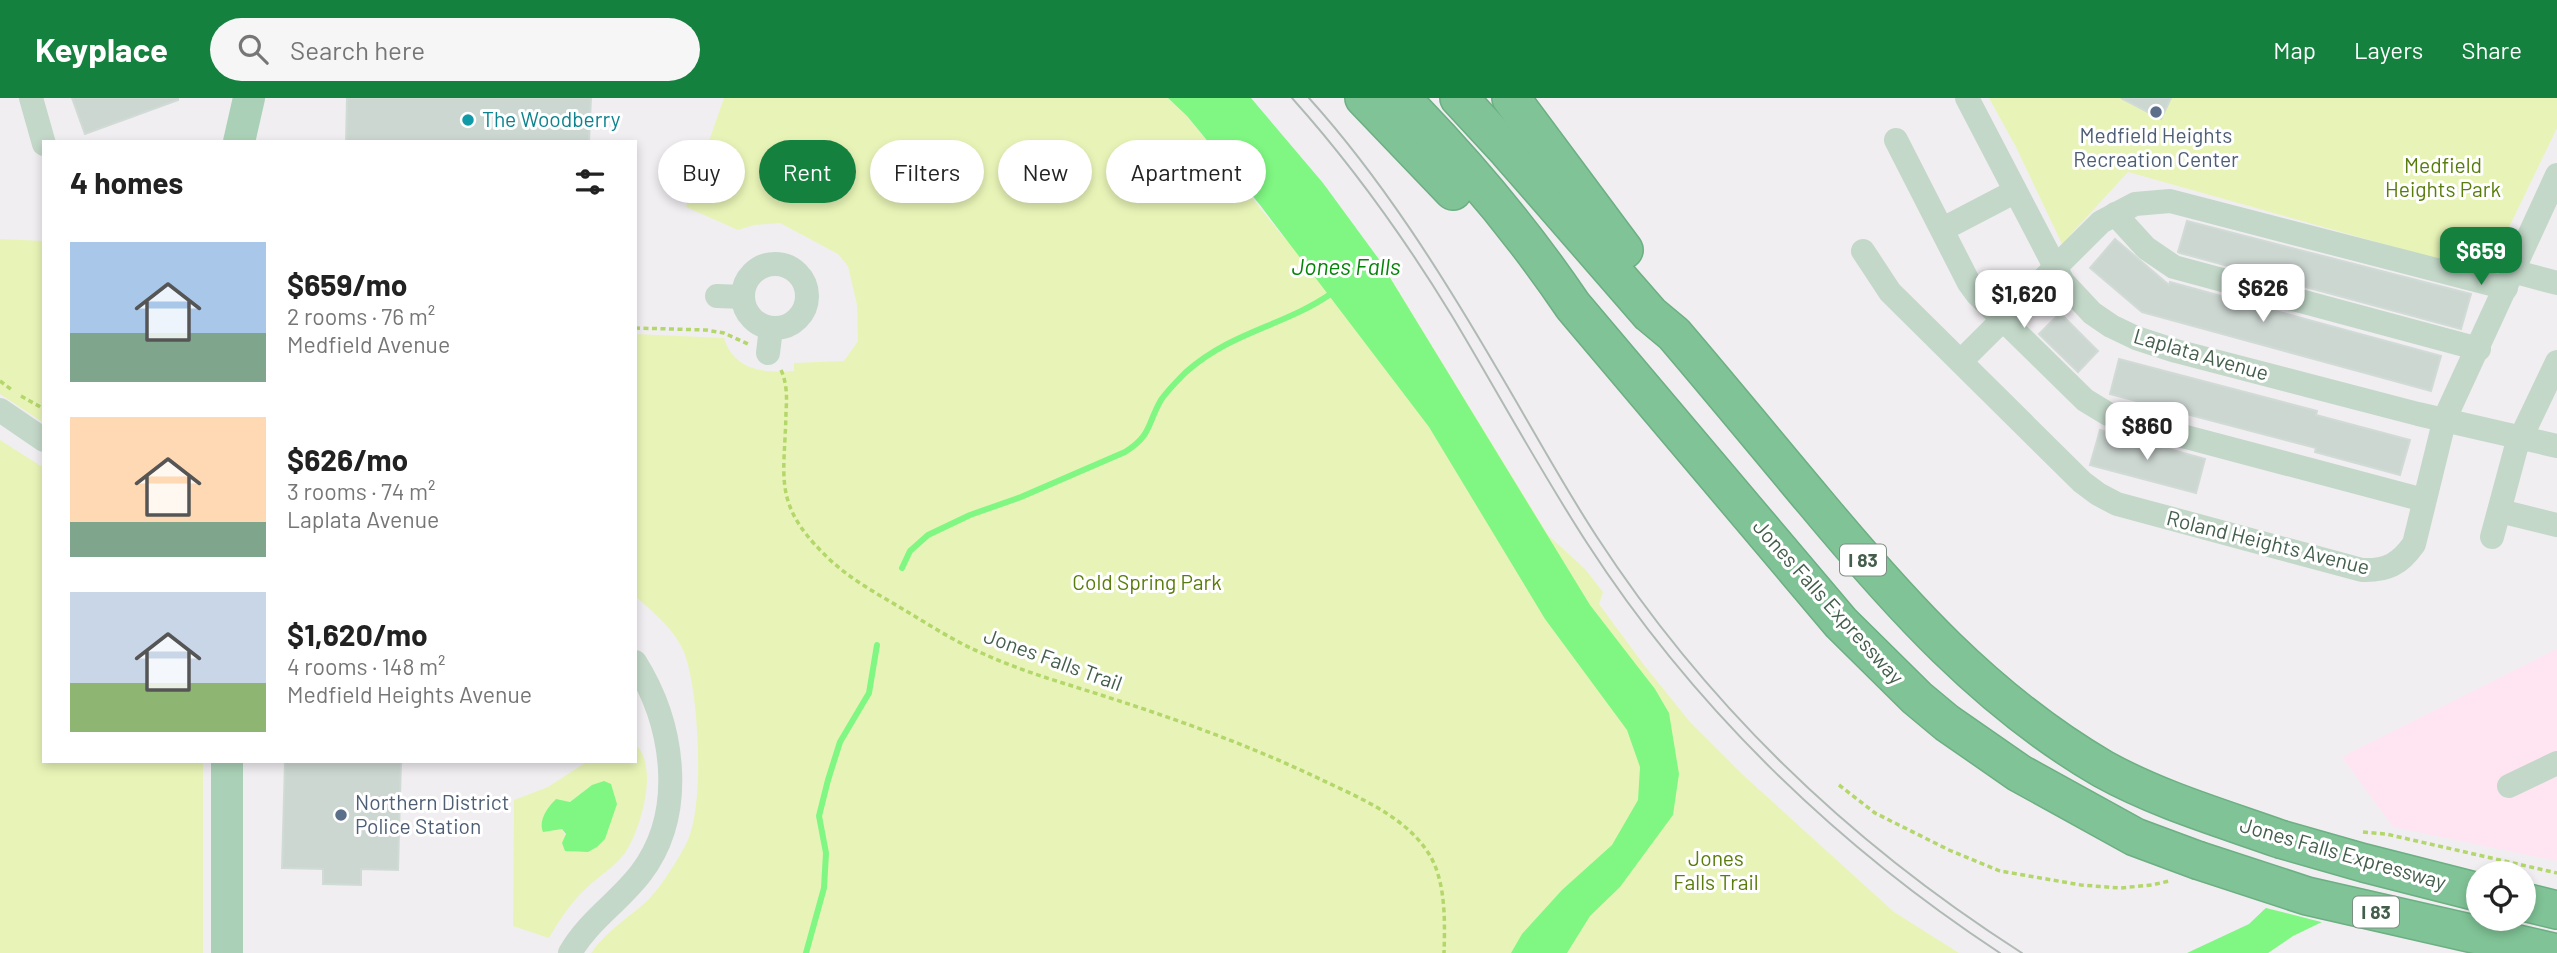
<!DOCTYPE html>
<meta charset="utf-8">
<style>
body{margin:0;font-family:Barlow,sans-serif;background:#f6f6f6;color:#222;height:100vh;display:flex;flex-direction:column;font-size:26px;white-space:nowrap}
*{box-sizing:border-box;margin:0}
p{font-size:23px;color:#767676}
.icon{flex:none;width:38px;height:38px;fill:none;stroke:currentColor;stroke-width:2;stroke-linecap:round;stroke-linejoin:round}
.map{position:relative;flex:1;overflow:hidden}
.sheet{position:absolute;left:42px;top:42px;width:595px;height:623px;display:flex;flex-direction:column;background:#fff;border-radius:0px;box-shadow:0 4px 10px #0003}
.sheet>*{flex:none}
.banner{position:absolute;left:658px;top:42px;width:665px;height:63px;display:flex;gap:14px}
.controls{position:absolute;left:2466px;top:763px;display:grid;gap:14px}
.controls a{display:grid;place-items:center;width:70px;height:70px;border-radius:50%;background:#fff;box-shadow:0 4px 10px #0003;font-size:35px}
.price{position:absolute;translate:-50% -60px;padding:0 16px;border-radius:14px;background:#fff;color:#222;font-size:23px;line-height:46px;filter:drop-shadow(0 2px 4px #0008)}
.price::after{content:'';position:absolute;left:50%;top:42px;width:21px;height:16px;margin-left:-10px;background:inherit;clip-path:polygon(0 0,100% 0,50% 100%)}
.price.on{background:#14813e;color:#fff}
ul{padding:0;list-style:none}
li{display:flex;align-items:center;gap:21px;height:175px;padding:0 28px}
li span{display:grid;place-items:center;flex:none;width:196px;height:140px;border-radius:0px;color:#555}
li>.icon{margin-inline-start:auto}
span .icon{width:84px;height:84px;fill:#fffc;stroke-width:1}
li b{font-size:30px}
h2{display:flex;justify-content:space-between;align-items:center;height:84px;padding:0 28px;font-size:30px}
.chip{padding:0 24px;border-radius:32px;background:#fff;box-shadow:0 4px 10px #0003;font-size:24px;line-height:63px}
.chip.on{background:#14813e;color:#fff}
header{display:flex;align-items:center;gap:42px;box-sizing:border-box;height:98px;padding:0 35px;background:#14813e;color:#fff}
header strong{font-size:33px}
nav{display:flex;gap:38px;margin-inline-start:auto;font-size:24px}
.search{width:490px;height:63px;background:#f6f6f6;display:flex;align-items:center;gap:18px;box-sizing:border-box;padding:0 24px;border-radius:38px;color:#767676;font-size:26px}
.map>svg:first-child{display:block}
</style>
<header>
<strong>Keyplace</strong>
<div class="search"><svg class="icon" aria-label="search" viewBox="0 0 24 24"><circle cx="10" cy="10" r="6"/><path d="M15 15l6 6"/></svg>Search here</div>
<nav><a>Map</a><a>Layers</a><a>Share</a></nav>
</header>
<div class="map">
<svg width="2557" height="855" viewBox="0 0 2557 855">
<rect width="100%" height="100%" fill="#f1eef1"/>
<path fill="#fee5f1" d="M2557,551V763L2393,729L2342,659Z"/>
<g fill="#e8f4b7" fill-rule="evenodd">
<path d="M724,0H1168L1187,18L1285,141L1378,160L1548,437L1585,471L1603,494L1599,506L1644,567L1690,624L1742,676L1894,814L1959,855H591C606,834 626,821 645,805C659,792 676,765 685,748C706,713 699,592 684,554C675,532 653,514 635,498V236L724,240C734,273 765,275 794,273V265L844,263L858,243L857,207L848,168L838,156L780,125L754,127L738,132L686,109Z"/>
<path d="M1989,0H2557V30L2487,175L2128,74L2062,146L2016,49Z"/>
<path d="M0,141L44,143V325L0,296Z"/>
<path d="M0,342L44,370V663H203V855H0Z"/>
<path d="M636,647C659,669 641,731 625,755C616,767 604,775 593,784C574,800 561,819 549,840L513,828L514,702L548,689L588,663H635ZM592,687L597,749L588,754H573L562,731H554L549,710L563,703L570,704Z"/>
</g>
<g fill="#7ff782">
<path d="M1168,0H1251L1323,85L1378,160L1590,507L1655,591L1669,615L1679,676L1673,717L1620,789L1590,818L1567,855H1511L1522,836L1562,792L1612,747L1638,702L1640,669L1627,632L1545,521L1429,329L1260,107L1187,18Z"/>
<path d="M604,683L611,686L617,706L605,741L597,749L588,754L565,753L562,745L566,736L562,731L543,734C538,721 549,708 556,701L570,704L592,687Z"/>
<path d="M2270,806L2478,821L2557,855L2345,817L2322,824L2293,838L2268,855H2187L2249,826Z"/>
</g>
<path fill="#f1eef1" d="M2328,776L2360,777L2478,798V821H2524L2557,808V855L2346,820L2329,826L2262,809L2300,784Z"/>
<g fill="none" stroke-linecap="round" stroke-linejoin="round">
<g stroke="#7ff782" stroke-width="6">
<path d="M902,470L910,453L928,437L970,417L1021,399L1125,354C1152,337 1147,326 1161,302C1167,293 1178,282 1186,274C1232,233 1285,228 1332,195"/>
<path d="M806,855L824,790L826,755L819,718L828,682L840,644L869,595L877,547"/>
</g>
</g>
<g fill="#cdd7d2" stroke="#d1dbd6" stroke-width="2">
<path d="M72,0H178V2L85,36Z"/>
<path d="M347,0H591L589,44H346Z"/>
<path d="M2121,0H2171L2161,21Z"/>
<path d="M2187,123L2471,196L2461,231L2180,155L2178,154Z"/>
<path d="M2115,141L2169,187L2170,184L2441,258L2431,293L2142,214L2090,170Z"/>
<path d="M2060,215L2098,253L2078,274L2039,236Z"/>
<path d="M2119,261L2317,313L2316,317L2410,342L2400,377L2315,354L2316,350L2110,296Z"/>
<path d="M2100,332L2205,361L2196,395L2090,367Z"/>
<path d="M285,663H401L398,772L361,771V787L323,786V771L282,770Z"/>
</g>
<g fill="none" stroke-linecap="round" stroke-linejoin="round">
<g stroke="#6baf82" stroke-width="40">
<g id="highway">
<path d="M1364,0L1453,93"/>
<path d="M1401,0C1464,64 1523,134 1573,208L1841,525L1917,600L1947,625L2019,675L2135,739L2197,762"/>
<path d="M1459,0L1508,53L1650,216L1674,236C1721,291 1767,347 1814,403C1899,505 1986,603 2103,671C2159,702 2221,720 2280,741"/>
<path d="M1511,0L1624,152"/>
<path d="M2524,804L2557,812"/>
</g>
</g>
<g stroke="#b3d76b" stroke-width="3.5" stroke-dasharray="5 3.5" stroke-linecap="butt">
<path d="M635,230L706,232L724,235L748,246"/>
<path d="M781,272C787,285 787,299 786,314C785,378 772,404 823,455C845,478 874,494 901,510C928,526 955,544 984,556C1023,574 1064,585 1104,598C1179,622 1251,648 1322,682C1360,700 1406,719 1429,756C1446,783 1445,824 1444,855"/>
<path d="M0,283L12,292"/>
<path d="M21,298L44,311"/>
<path d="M1839,687L1875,715L1949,752L2000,773L2081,787L2120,790L2152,787L2169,783"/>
<path d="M2363,734L2386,736L2557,775"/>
</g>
<g stroke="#c3d8c9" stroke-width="24">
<path d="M31,0L44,46"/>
<path d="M1967,0L2063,184L2092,215L2111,228L2136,240L2176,253L2418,316L2557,348"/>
<path d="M1896,42L1969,185L1977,196L2085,302L2108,316L2137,326L2424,402"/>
<path d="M2115,116L2146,150L2174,169L2479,251"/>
<path d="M1943,131L2014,94"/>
<path d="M1863,153L1890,194L2082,384L2098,396L2117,406L2362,472C2387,473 2400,466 2414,446L2445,320L2557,77"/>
<circle cx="775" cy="198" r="32"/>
<path d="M2512,173L2557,185"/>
<path d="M717,198L743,199"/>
<path d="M768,255L771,230"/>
<path d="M1961,263L2101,124L2135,106L2170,103L2506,190"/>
<path d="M0,312L44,342"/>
<path d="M2500,413L2557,427"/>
<path d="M2492,439L2516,350L2557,264"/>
<path d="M2509,688L2557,665"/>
<path d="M570,855C588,823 619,804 641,775C687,714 674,626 635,564"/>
</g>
<g stroke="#aad1b7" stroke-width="32">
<path d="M239,44L249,0"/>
<path d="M227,663V855"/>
</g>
<use href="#highway" stroke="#80c396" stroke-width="37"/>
<g stroke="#b0bab4" stroke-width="2">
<path d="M1292,0C1352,67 1405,141 1452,218C1497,293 1539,371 1587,445C1693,609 1837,748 2000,855"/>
<path d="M1309,0C1382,81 1441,175 1496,269C1530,326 1561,384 1597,439C1707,608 1853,747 2022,855"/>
</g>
<g stroke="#6baf82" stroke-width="40" stroke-linecap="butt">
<g id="highway-bridge">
<path d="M2280,741L2364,765L2478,794"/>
<path d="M2197,762L2307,798L2557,855"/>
</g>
</g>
<use href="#highway-bridge" stroke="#80c396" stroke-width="37"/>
</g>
<g fill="#5c6f8a" stroke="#fff" stroke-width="2.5">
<circle cx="2156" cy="14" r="7"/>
<circle cx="341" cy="717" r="7"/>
</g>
<circle fill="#0f9aa8" stroke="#fff" stroke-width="2.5" cx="468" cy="22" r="7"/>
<g text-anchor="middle" stroke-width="6" stroke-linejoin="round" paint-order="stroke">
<g fill="#fff" stroke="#7c8e82" stroke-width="2">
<rect x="1840" y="446.5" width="46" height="31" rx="5"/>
<rect x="2353" y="798.5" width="46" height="31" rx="5"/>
</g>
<g font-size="19" font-weight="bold" fill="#445e4c">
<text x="1863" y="469">I 83</text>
<text x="2376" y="821">I 83</text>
</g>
<g font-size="21" fill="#0d838f" stroke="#fff" text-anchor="start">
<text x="482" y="29">The Woodberry</text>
</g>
<g font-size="21" fill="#4e5e75" stroke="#fff">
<text x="2156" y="45">Medfield Heights<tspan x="2156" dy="24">Recreation Center</tspan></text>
<text x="355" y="712" text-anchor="start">Northern District<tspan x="355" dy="24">Police Station</tspan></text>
</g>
<g font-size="21" fill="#597d0c" stroke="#fff">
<text x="2443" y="75">Medfield<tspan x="2443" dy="24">Heights Park</tspan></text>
<text x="1147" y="492">Cold Spring Park</text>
<text x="1716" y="768">Jones<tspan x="1716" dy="24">Falls Trail</tspan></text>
</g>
<g font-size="21" fill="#445e4c" stroke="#fff">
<text transform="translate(2201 257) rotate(16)" y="7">Laplata Avenue</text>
<text transform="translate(2268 445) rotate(14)" y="7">Roland Heights Avenue</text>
<text transform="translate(1828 504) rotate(48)" y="7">Jones Falls Expressway</text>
<text transform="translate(1053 562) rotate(20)" y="7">Jones Falls Trail</text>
<text transform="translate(2343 756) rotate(16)" y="7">Jones Falls Expressway</text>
</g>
<g font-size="23" font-style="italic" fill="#058409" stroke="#fff">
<text x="1346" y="177">Jones Falls</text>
</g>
</g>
</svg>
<div class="controls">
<a><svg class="icon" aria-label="locate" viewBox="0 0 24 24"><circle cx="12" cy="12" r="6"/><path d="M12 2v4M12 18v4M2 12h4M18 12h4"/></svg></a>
</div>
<b class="price on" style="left:2481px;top:189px">$659</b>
<b class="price" style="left:2263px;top:226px">$626</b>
<b class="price" style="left:2024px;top:232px">$1,620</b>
<b class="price" style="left:2147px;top:364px">$860</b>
<div class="banner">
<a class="chip">Buy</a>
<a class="chip on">Rent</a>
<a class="chip">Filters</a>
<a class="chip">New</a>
<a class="chip">Apartment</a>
</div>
<section class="sheet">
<h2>4 homes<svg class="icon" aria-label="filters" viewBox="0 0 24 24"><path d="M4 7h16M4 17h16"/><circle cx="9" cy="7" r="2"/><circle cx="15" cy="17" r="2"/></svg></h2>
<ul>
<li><span style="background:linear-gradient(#a9c7e8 65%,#7fa58c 0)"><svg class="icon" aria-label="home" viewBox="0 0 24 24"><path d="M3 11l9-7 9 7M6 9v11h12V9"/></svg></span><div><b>$659/mo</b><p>2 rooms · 76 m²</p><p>Medfield Avenue</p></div></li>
<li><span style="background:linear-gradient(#ffd9b3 75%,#7fa58c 0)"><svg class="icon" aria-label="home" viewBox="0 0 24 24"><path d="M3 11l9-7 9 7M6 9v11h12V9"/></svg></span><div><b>$626/mo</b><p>3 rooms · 74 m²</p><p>Laplata Avenue</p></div></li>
<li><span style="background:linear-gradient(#c9d6e8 65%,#8fb573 0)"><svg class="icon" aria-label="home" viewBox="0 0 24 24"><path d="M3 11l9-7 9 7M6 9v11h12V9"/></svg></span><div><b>$1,620/mo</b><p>4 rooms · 148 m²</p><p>Medfield Heights Avenue</p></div></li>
</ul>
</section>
</div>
